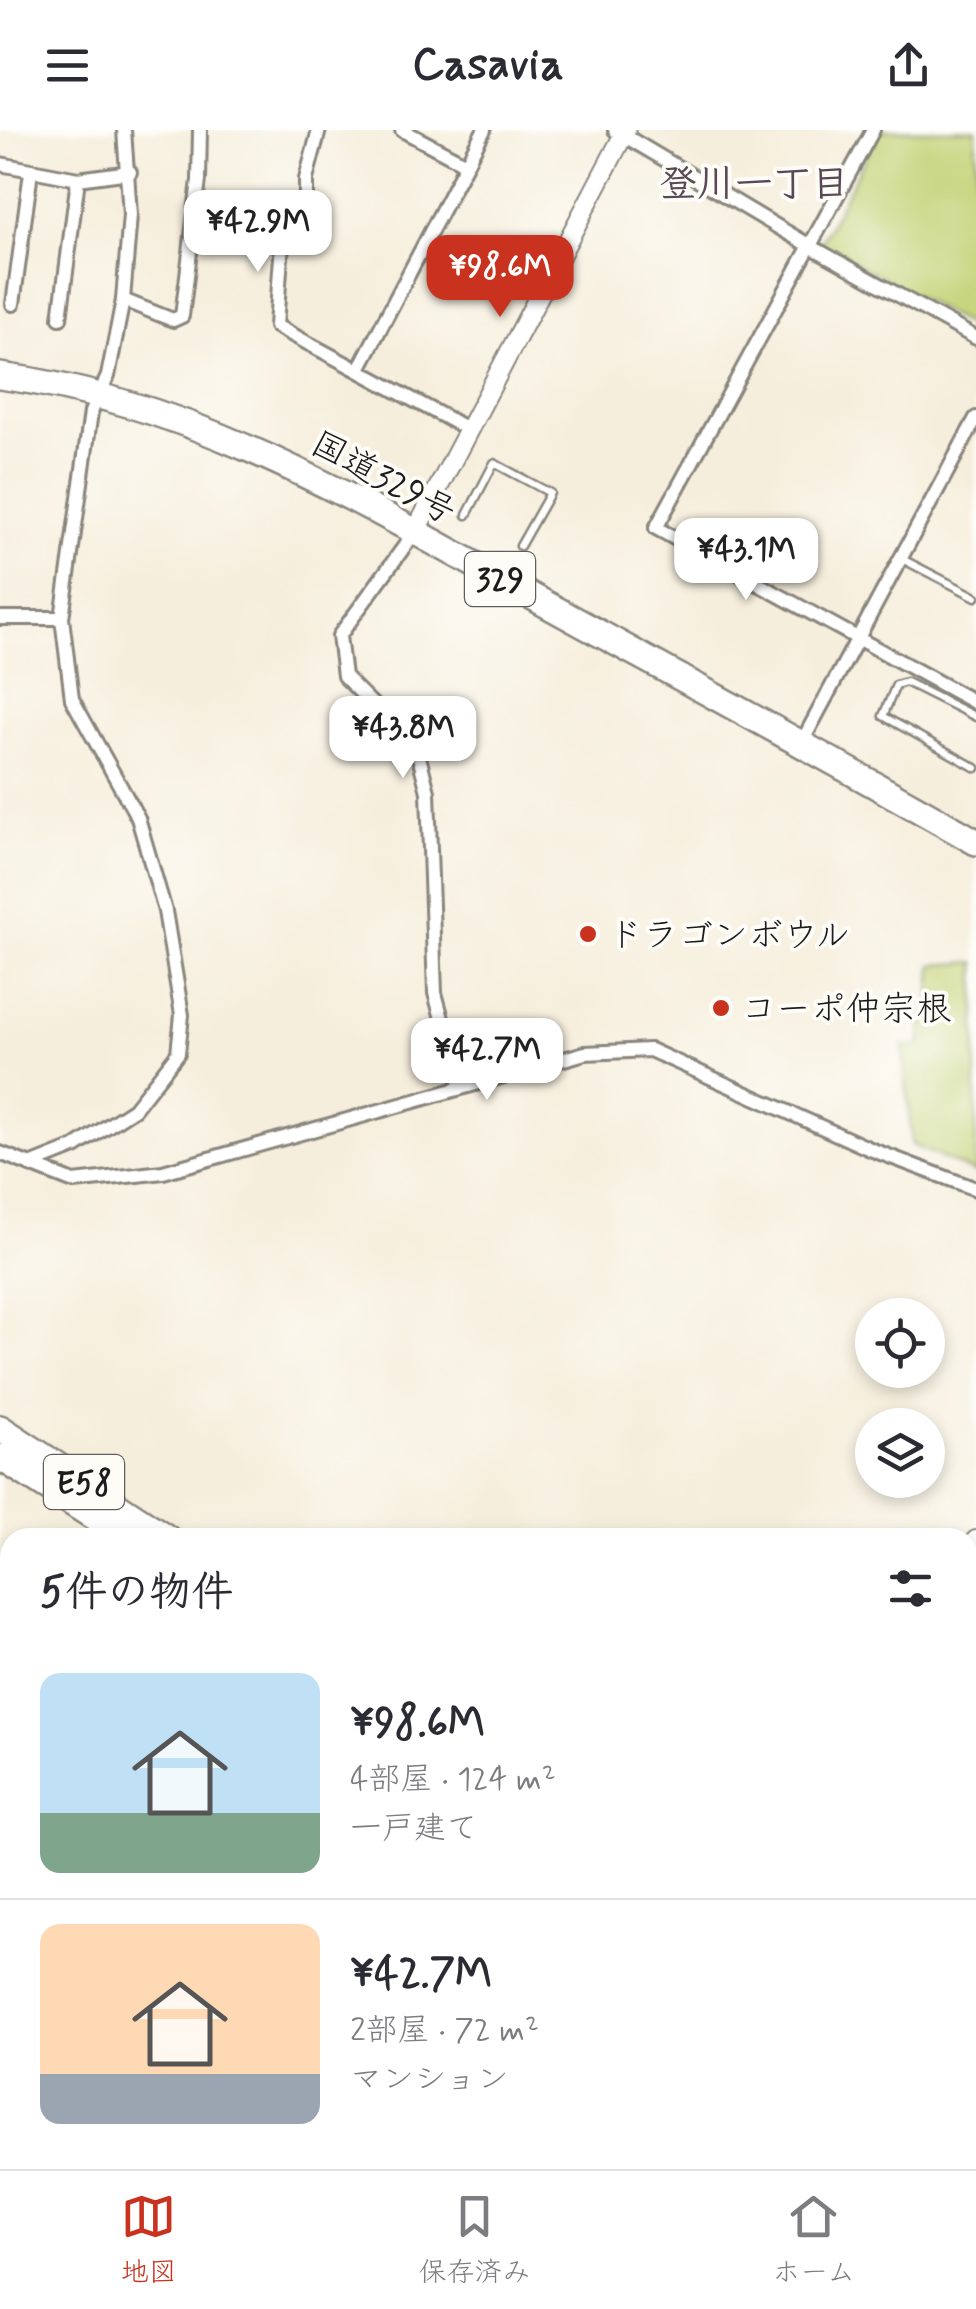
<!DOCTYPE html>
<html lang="ja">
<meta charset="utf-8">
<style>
body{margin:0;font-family:Mynerve,"Klee One",sans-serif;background:#f7f7f7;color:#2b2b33;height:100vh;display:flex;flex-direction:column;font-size:38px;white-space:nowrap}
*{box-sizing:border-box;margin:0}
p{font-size:32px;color:#7c7c81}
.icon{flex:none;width:55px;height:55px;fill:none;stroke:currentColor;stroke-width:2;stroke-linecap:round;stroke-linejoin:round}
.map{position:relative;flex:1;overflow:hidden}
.drawer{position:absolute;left:0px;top:1398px;width:978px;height:642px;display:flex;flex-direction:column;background:#fff;border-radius:30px 30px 0 0;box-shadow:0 5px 15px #0003}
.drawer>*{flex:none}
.buttons{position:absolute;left:855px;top:1168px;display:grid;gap:20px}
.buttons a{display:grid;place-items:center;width:90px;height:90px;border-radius:50%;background:#fff;box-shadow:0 5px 15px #0003;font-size:50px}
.price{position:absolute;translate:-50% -85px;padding:0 22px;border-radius:20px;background:#fff;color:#222;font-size:32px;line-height:65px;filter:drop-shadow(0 2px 5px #0008)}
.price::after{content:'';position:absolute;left:50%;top:60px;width:30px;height:22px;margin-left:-15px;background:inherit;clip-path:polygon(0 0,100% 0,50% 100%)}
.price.on{background:#c8321e;color:#fff}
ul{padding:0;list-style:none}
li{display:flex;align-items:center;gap:30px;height:250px;padding:0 40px}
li+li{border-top:2px solid #e1e1e2}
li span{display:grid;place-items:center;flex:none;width:280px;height:200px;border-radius:20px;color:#555}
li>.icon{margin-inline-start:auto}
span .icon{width:120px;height:120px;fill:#fffc;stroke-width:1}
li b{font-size:42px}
h2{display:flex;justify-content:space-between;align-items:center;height:120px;padding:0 40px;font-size:42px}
header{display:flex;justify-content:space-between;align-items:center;height:130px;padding:0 40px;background:#fff;font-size:45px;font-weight:700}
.tab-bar{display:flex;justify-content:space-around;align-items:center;height:140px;border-top:2px solid #e1e1e2;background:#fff;font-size:28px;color:#7c7c81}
.tab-bar a{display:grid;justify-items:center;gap:5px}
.tab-bar .on{color:#c8321e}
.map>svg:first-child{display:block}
</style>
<header><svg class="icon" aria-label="menu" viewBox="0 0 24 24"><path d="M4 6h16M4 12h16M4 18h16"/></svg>Casavia<svg class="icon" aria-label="share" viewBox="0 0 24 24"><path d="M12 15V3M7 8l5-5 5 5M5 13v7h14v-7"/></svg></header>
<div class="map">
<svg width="976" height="2039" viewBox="0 0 976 2039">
<rect width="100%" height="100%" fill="#fdfcf7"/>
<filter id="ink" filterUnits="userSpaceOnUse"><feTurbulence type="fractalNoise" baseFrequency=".01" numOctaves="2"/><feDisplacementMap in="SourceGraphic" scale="20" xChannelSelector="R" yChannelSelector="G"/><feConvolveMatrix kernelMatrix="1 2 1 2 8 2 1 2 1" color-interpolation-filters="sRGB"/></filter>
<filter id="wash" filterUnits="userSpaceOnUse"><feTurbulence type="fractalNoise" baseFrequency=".0048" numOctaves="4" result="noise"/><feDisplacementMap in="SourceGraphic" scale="40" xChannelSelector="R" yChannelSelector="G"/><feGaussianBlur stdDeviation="2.25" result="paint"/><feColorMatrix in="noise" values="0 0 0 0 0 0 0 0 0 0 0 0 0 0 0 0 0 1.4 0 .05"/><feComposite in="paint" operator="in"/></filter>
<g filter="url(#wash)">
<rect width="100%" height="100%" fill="#f6eedc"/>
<g fill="#c2d274" stroke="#6f7748" stroke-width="2.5">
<path d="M880,0H976V200L820,113Z"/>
<path d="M976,832V1043L912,1015L903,916H920L924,884L930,881L933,835Z"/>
</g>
</g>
<g filter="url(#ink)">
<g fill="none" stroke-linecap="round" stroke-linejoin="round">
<g stroke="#89857c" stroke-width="11">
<g id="lane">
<path d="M467,385L494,333L550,363L520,416"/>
<path d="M902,429L976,467"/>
<path d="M976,587L906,552L896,555L883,586L976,638"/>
<path d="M0,2029L10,2028"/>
<path d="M406,2030L409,2039"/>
</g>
</g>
<g stroke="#89857c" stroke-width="18">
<g id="street">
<path d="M319,0L306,49V112H282L276,196L469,300"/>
<path d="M402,0L466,34"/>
<path d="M615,0L810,116L976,208"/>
<path d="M873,0L656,398L976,573"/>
<path d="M0,34L78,49L130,42"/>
<path d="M123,170L173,190L182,186L199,50L200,0"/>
<path d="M13,174L31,42"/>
<path d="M60,188L78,49"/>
<path d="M359,239L484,0"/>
<path d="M415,402L339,506L344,546L417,619L428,662L435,863L461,958"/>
<path d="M0,488H62L91,282L108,246L123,170L130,85L124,0"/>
<path d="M802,612L976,288"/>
<path d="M0,1023L74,1052L163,1042L585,923L650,920L870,1019L976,1059"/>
<path d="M30,1035L75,1017L134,979L178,923L182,885L165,781L138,688L72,569L62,488"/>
<path d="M968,1644L976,1640"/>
<path d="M976,1776L968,1814L976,1829"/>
<path d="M0,1875L10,1872"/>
<path d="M737,2030V2039"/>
</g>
</g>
<g stroke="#89857c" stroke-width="22">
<g id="secondary">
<path d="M415,402L626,0"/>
<path d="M968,1421L976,1410"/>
<path d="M567,2030L571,2039"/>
</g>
</g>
<g stroke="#89857c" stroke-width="30">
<g id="highway">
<path d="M0,246C199,272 371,378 544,473C688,552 833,630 976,712"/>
<path d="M0,1298L167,1408"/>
<path d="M0,1327L127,1408"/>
<path d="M879,2030L889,2039"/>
<path d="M917,2030L927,2039"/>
</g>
</g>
<use href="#lane" stroke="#fff" stroke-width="6"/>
<use href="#street" stroke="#fff" stroke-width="12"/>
<use href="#secondary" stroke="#fff" stroke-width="18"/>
<use href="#highway" stroke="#fff" stroke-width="25"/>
</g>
</g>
<g fill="#c8321e" stroke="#fdfcf7" stroke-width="4">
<circle cx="588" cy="804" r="10"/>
<circle cx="721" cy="878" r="10"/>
</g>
<g text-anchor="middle" stroke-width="8" stroke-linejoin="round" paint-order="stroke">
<g fill="#fdfcf7" stroke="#605f5e" stroke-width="2.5">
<rect x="465" y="422" width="70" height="54" rx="8"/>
<rect x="44" y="1325" width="80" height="54" rx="8"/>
</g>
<g font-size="32" font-weight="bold" fill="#1c1c1c">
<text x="500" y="460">329</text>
<text x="84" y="1363">E58</text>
</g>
<g font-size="35" fill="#1c1c1c" stroke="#fdfcf7">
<text transform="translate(384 347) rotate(28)" y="12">国道329号</text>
</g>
<g font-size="35" fill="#1c1c1c" stroke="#fdfcf7" text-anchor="start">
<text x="608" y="816">ドラゴンボウル</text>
<text x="741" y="890">コーポ仲宗根</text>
</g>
<g font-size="38" font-weight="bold" fill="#594855" stroke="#fdfcf7">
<text x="754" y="66">登川一丁目</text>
</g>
</g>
</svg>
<div class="buttons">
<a><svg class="icon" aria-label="locate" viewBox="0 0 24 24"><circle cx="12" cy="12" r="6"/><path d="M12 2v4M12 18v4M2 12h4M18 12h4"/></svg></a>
<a><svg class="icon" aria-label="layers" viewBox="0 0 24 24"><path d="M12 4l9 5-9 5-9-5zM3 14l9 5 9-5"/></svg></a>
</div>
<b class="price" style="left:258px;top:145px">¥42.9M</b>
<b class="price on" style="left:500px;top:190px">¥98.6M</b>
<b class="price" style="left:746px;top:473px">¥43.1M</b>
<b class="price" style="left:403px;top:651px">¥43.8M</b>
<b class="price" style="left:487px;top:973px">¥42.7M</b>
<section class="drawer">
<h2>5件の物件<svg class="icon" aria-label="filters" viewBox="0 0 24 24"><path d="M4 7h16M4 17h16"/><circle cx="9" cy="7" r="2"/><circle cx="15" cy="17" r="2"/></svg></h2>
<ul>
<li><span style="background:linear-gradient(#bfe0f5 70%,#7fa58c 0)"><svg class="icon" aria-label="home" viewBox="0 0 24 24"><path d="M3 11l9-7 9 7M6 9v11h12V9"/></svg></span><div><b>¥98.6M</b><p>4部屋 · 124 m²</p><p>一戸建て</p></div></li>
<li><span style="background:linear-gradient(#ffd9b3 75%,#9aa5b1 0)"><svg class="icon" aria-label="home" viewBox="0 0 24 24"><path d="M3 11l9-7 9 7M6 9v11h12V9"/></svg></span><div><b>¥42.7M</b><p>2部屋 · 72 m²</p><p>マンション</p></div></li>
</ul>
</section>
</div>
<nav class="tab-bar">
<a class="on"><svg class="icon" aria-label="map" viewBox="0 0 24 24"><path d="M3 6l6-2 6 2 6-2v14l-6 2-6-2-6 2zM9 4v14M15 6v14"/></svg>地図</a>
<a><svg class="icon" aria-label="saved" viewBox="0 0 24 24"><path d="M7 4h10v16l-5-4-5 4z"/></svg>保存済み</a>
<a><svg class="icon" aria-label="home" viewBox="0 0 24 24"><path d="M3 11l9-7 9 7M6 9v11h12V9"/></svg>ホーム</a>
</nav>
